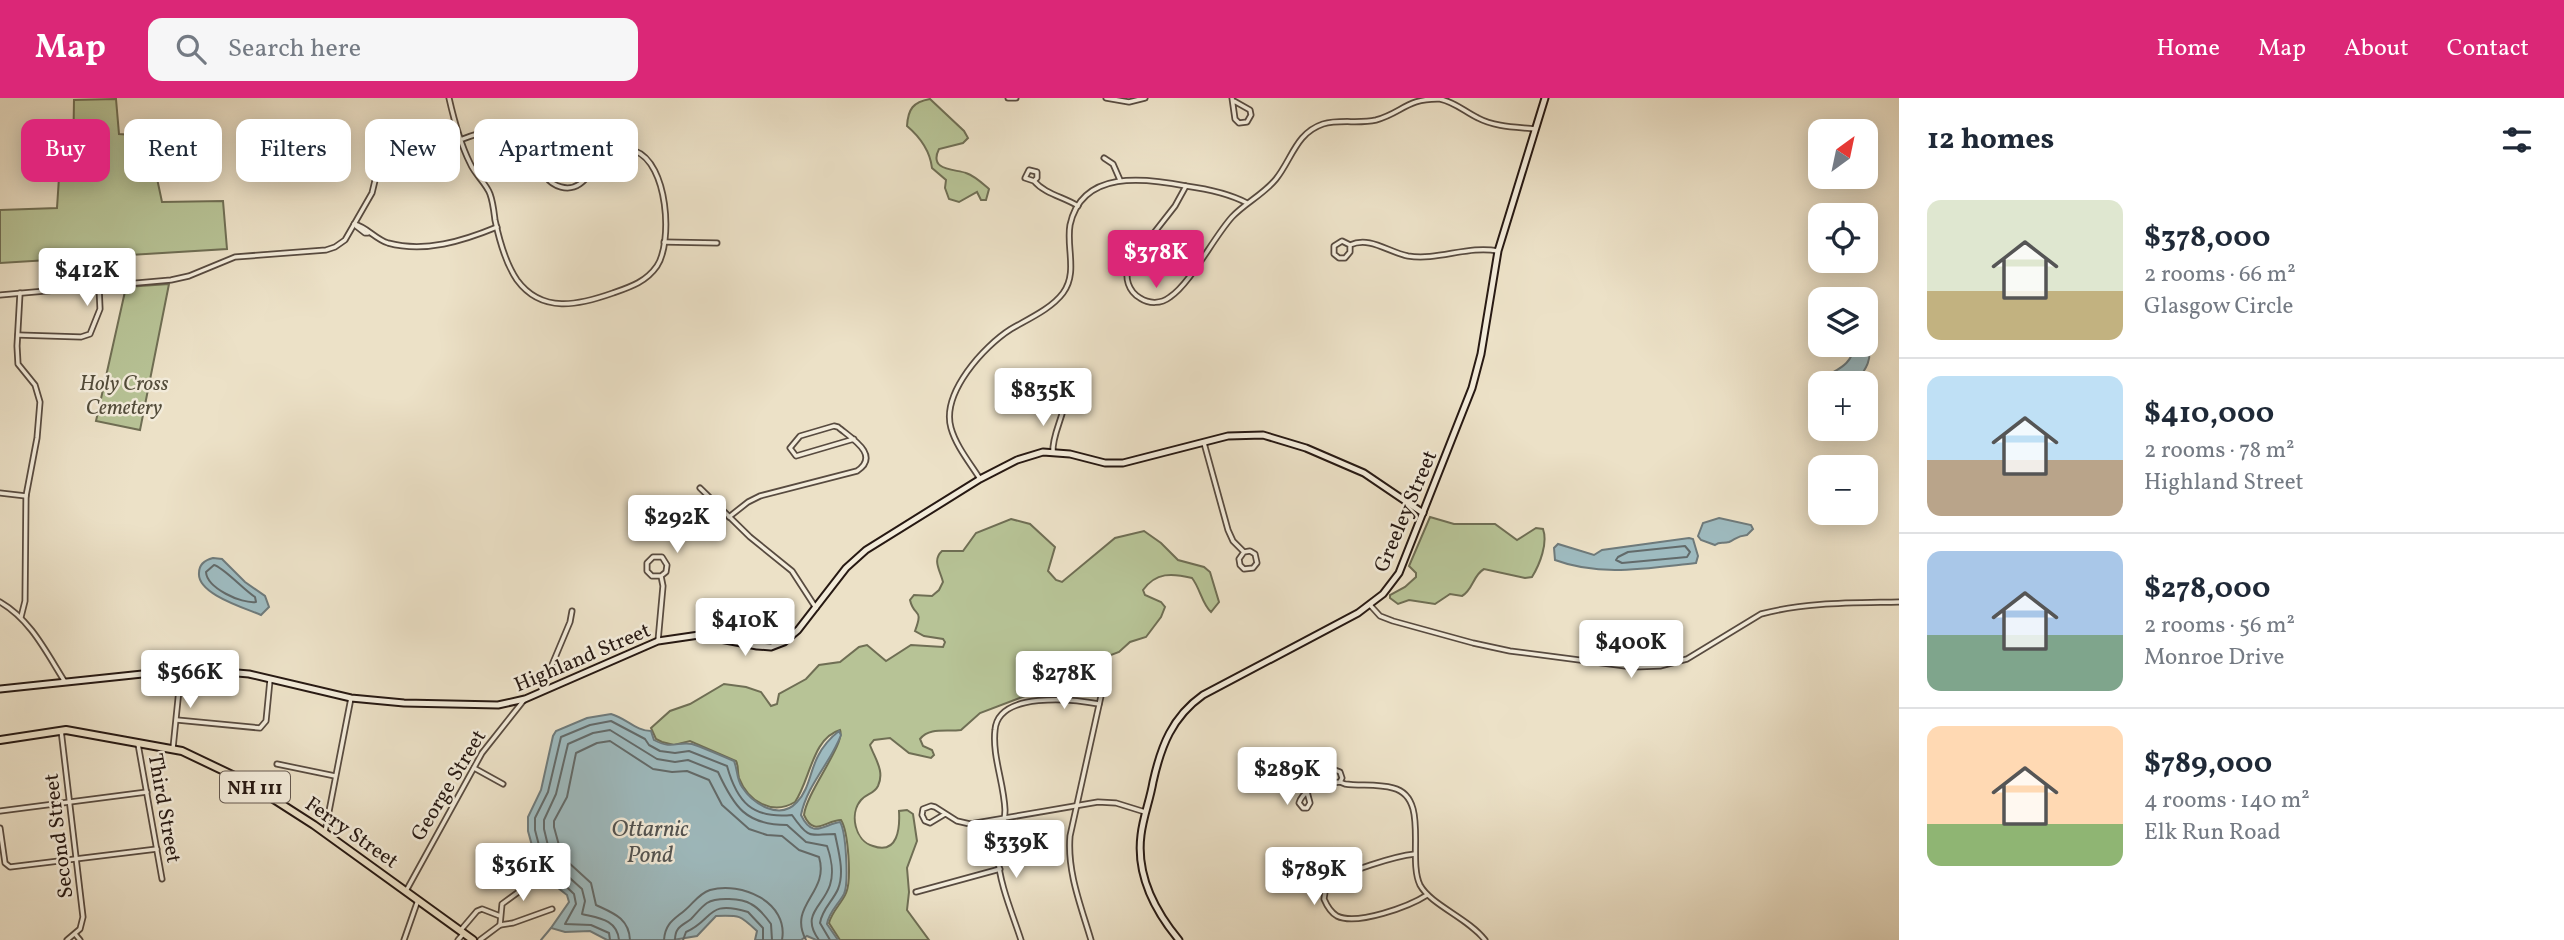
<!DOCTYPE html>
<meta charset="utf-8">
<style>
body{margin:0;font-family:Vollkorn,serif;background:#f6f6f7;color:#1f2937;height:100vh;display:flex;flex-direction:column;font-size:26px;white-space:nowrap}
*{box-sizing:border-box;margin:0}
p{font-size:23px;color:#747a83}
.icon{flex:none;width:38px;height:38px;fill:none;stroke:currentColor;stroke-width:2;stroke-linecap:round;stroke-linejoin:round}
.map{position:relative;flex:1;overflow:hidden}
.details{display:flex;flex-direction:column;background:#fff;width:665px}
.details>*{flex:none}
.banner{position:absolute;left:21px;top:21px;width:665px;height:63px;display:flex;gap:14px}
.needle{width:46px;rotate:33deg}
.tools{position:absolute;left:1808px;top:21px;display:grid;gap:14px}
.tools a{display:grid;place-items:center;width:70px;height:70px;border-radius:14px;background:#fff;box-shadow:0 4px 18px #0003;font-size:35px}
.price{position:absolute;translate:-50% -60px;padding:0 16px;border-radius:7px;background:#fff;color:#222;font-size:23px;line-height:46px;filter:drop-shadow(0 2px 4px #0008)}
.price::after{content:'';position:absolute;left:50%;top:42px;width:21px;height:16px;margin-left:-10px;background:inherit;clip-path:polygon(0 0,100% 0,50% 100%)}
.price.selected{background:#db2777;color:#fff}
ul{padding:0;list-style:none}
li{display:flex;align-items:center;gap:21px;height:175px;padding:0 28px}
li+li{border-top:2px solid #e0e1e3}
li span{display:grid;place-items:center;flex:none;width:196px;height:140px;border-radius:14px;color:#555}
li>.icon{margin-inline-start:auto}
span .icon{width:84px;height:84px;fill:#fffc;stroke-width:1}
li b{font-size:30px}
h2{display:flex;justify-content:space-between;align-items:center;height:84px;padding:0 28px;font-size:30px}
.pill{padding:0 24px;border-radius:14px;background:#fff;box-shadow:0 4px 18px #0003;font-size:24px;line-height:63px}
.pill.selected{background:#db2777;color:#fff}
header{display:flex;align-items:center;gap:42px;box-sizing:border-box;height:98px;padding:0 35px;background:#db2777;color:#fff}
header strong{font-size:33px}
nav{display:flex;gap:38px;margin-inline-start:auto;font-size:24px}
.search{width:490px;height:63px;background:#f6f6f7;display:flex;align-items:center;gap:18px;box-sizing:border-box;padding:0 24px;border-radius:14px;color:#747a83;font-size:26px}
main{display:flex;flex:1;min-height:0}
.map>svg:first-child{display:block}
</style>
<header>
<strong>Map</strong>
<div class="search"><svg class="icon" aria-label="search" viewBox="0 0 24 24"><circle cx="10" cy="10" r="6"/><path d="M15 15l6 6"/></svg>Search here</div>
<nav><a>Home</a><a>Map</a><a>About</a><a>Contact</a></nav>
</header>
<main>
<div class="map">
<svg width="1899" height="842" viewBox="0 0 1899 842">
<rect width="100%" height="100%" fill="#ece1c7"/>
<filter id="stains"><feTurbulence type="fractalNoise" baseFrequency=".00286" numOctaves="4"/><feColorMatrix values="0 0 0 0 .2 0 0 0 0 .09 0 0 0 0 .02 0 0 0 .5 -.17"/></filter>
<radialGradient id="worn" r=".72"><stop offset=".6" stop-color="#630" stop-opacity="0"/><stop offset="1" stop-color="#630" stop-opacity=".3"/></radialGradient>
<g fill="#b7c396" stroke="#6f6e54" stroke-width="2">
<path d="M116,1L119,36L148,38L162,104L223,103L227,151L0,165V112L57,110L60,64L73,65L74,2Z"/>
<path d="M930,1L964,33L968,40L963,45L939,51C928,73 955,71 966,75C975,78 982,85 989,91L986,102H981L977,94L959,104L949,101L945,90L946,82L932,70C930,53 920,39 907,28C908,11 913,4 930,1Z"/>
<path d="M169,186L140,332L96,323L126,189Z"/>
<path d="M1430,419L1454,426H1495L1517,442L1536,430L1543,431C1548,445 1540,466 1532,479L1525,480L1484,471C1473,477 1473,492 1462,498L1450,496L1435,506L1409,502L1398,506L1390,500V497L1405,489L1416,479V475L1409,468Z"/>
<path d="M1011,421L1030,426L1055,449L1048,473L1056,482L1062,484L1115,440L1144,433L1161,445L1178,462L1204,469L1210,474L1219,504L1211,514C1202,506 1200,490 1192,480C1172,475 1156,474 1143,492L1145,497L1161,504L1165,509L1161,519L1146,539L1130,544L1119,554L1098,562L1077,563L1068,566L1050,560L1048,565L1051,574L1041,592L980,615L961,632C946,634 930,629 920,641L923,648L932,652L934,657L931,660L909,655L890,640L874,642L870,647C875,661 885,673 878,688C874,696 866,696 861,702C849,716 855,743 873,748C898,757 900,730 899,713L907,712L913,716L917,743L907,770L909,794L907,812L929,842H840L829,825C832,813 842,805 846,795C852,781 848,733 841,722C826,722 814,740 804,717C806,695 846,645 840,632C812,640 810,683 795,704C772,718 748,703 739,680C737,673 739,669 736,663L690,643L674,647L662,644L656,641L651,630L670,613L690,606L724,586L746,589L761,594L771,608L777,606L779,596L806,581L819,567L840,564L859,549L867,547L886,563L911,547L943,549L945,544L943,541L924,538L915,533C924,509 914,520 910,502L914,497L932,498L939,492L943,484C940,472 932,462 942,453H963L976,435Z"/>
</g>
<g fill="#9ebbc0" stroke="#6e7a7b" stroke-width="2">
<path d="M1866,244C1875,259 1865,273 1855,285H1820V292L1818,288C1826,271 1850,275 1855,247H1866Z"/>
<path d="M1719,420L1751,427L1753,431L1747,437C1737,438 1737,440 1729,444C1723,446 1720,443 1715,447L1701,442L1698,438L1703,425Z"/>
<path d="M1689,440L1693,441L1698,458L1696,465C1648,470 1600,479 1555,462L1554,450L1558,446L1594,457L1602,452Z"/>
<path d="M213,460L222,461L245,484L265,498L269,509L261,517C245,510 197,496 199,475C199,466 205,462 213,460Z"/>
<path d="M611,616C626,620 636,633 651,633L654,642C672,652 678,643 692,646C699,648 727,660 734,663C738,672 736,680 742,689C753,706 780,723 797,704C809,692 810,673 818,658C823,648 830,640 839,633L841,637C831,664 807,687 801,717C813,742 824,726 840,724C846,733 849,785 844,796C838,807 829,814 827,826L838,842H816L807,838L801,842H755L757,833C740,817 740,817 716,818L697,838L673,842H607L590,833L565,834L551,830L569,804L567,797L548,782L536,762L528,733V719L541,692L553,638L556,633L587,620Z"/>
</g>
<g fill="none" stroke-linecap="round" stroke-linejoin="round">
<g stroke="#626a6a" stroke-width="2">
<path d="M1685,448L1690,454L1687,459L1622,465L1616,462L1618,459L1628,454Z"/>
<path d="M214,467C223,469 244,492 255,499L256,504C241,506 207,490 206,474Z"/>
<path d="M610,842L609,835L591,827L565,826L576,806L574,796L554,777L542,759L535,732V720L548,694L561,639L590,627L611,623L645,641L649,647L660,653L675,655L689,653L727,668C737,704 752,721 792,717C810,743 810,736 835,736C838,752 845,774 838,791C833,803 822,811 820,825L830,842"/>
<path d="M619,842C617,821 598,820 582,816L585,803L582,791L561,772L550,756L544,731V722L556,696L568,646L593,635L610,632L657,661L675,664L688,662L718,674C734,709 746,727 787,727L806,744L827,748C831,759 834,775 830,787C823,809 800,816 819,842"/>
<path d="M630,842C629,820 613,815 596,807L591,785L568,764L560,751L554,729V723L567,699L576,655L597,645L610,643L653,671L672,674L687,673L709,682L722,707L749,731L767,737L782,738L799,752L819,759C830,795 787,807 806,842"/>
<path d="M664,842C665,826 673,822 684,813C693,806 698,796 710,792C741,783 789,804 782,842"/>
<path d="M675,842C675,829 682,828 691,821C696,816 701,809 707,805C716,799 742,800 751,806C759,810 766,819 771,826L772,842"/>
<path d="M683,842L686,834C714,822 706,801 748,814L763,830V842"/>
</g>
<path stroke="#6e7a7b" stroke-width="2" d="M541,842L551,830"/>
<g stroke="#584b40" stroke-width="7">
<g id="street">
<path d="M449,0C454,22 460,45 470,65C475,77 486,85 490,96C493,104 494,114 495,122C499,141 506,166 517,182C542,216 579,207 613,195C630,189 646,184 657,168C673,144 668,65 635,53C595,39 594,98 561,89C539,83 543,62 534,46C519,22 480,34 460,42"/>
<path d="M1008,0H1016"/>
<path d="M1106,0L1129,4L1145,0"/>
<path d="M1232,0L1235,21L1239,25L1247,24L1251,17L1250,12L1234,3"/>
<path d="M1104,60L1113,66L1120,82"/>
<path d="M1034,83L1025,80L1029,72L1037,74V80L1034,83C1045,96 1064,99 1078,108"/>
<path d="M1186,88L1175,108L1128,168C1125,180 1128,193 1140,200C1149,206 1161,206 1170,199C1191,185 1213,140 1232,119C1245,105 1264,96 1276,81C1292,61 1296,35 1323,26C1340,21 1359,26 1376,22C1402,15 1407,0 1440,1C1455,4 1465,14 1478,20C1495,29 1516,29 1535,31"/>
<path d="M354,126C367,129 375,141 388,145C425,155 463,143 497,129"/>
<path d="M356,128L365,135H368"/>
<path d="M664,144L717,145"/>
<path d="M1350,147V154L1345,160H1339L1334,156V148L1342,143L1350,147C1370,138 1388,154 1408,158C1438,163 1468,147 1498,153"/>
<path d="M20,195L17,248L18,266L35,287L40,304L37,340L26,398L25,503L21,519"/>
<path d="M0,197L171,182L189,178L235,159L326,152L335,149L345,142L372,95L378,70L383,67L382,62L378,60L373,64L378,70"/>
<path d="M18,237L81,239L90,236L100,211L99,188"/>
<path d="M1204,345L1228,432L1233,443L1244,454L1250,453L1255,456L1257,465L1253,470L1244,471L1240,467L1239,461L1244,454"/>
<path d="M1053,354C1051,329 1080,298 1055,278L1048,280L1046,284L1047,290L1065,299"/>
<path d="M980,381C970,365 956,348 951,330C941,295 984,248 1011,231C1028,221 1051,211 1063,195C1078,175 1066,149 1070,127C1082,71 1146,80 1186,88C1208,91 1228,95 1247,105"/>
<path d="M700,390L750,439L792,473L816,510"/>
<path d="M0,395L26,398"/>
<path d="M729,419L748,404L760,398L857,373C881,357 851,340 838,329L834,328L800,338L790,350L796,358L854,341"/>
<path d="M0,504C31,522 46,554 65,584"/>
<path d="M1370,507L1380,518L1393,523L1473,545L1510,553L1633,569L1660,568L1687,561L1761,516C1806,504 1853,505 1899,504"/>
<path d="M658,543L663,488L661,478L666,474L667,467L662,459H653L647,465V473L652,478H661"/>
<path d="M541,593L570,524L572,513"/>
<path d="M177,622L260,630L266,623L270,582"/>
<path d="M61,632L83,819L80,831L67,842"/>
<path d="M138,646L162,781"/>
<path d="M173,650L181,572"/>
<path d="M277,666L335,678"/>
<path d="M474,670L503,686"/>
<path d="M1340,684L1342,680L1340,674L1335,672L1330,674L1328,681L1332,685L1340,684L1345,686C1360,688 1378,686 1393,690C1430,699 1407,760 1420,787C1431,807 1468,820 1485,842"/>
<path d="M1307,694L1310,705L1307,710H1303L1299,705C1303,692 1318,688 1329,683"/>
<path d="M0,713L147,694"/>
<path d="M945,716L930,725L925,723L922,717L923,711L931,708L935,709L957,723L970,726L1098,704L1116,705L1145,714"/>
<path d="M0,730L5,765L10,769L157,751"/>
<path d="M325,734L351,600"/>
<path d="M1415,756C1396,758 1345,773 1330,786C1325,790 1325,794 1324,801C1327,808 1330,814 1337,818C1357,828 1410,808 1427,797"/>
<path d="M406,793L482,655L524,602"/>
<path d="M916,794L1000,771"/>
<path d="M500,827L502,806L539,779"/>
<path d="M460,833L477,813L482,811L500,818"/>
<path d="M75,836L80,842"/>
<path d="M404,842L418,802"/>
<path d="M458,842L464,835"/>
<path d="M480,842L500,827L513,825L552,811"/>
<path d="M1021,842C1013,817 999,785 998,759C998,743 1005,727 1005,712C1004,685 992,658 995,632C998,593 1073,601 1099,606"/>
<path d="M1091,842C1081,808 1067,774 1070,738L1105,580"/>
</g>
</g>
<g stroke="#271913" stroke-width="9">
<g id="secondary">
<path d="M0,591L190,571L249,576L351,600L404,605L498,607L525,601L658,543L699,537L757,548L771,549L784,544L798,532L846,470L866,452L980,381L1017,362L1043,354L1070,356L1105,365H1123L1228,338L1263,337L1306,350L1364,375L1423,415"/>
<path d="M1179,842C1155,813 1136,776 1141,737C1143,719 1150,702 1153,684C1161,648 1172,619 1203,597L1358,515L1383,496L1399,475L1472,290L1481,256L1498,153L1545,0"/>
</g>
</g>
<g stroke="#271913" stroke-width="10">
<path id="primary" d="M0,642L66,632L182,653L247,684L314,727L473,842"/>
</g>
<use href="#street" stroke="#f3ecdb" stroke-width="3.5"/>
<use href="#secondary" stroke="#f3ecdb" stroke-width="5"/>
<use href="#primary" stroke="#ece1c7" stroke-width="6"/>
</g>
<g text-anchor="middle" stroke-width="5" stroke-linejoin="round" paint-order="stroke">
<rect fill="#f3ecdb" stroke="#64584f" stroke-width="2" x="220" y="673.5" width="70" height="31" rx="5"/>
<g font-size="19" font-weight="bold" fill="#271913">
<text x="255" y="696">NH 111</text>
</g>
<g font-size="21" font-style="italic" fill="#524c3a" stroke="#f3ecdb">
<text x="124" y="292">Holy Cross<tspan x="124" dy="24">Cemetery</tspan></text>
</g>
<g font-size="21" fill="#271913" stroke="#f3ecdb">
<text transform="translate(1405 413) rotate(-67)" y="7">Greeley Street</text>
<text transform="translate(582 559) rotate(-23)" y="7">Highland Street</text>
<text transform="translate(448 687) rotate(-59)" y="7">George Street</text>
<text transform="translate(165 710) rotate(80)" y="7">Third Street</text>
<text transform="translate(352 734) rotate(35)" y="7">Ferry Street</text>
<text transform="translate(58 738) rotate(-97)" y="7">Second Street</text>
</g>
<g font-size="23" font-style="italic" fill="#515250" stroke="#f3ecdb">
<text x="650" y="738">Ottarnic<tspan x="650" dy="26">Pond</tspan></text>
</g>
</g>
<rect width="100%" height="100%" filter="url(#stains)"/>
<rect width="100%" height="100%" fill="url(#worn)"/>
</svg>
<div class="tools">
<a><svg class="needle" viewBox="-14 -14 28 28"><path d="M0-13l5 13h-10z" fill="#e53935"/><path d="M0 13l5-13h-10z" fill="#747a83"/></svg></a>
<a><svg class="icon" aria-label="locate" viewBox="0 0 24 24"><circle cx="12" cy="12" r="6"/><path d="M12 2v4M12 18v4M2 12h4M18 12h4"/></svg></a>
<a><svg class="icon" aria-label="layers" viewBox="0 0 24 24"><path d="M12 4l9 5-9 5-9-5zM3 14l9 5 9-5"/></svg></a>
<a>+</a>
<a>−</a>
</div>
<b class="price selected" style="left:1156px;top:192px">$378K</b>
<b class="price" style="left:87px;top:210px">$412K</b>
<b class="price" style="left:1043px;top:330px">$835K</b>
<b class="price" style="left:677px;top:457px">$292K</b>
<b class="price" style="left:745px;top:560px">$410K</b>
<b class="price" style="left:1631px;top:582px">$400K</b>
<b class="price" style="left:190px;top:612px">$566K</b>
<b class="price" style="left:1064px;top:613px">$278K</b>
<b class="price" style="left:1287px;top:709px">$289K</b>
<b class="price" style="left:1016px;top:782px">$339K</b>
<b class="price" style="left:523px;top:805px">$361K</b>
<b class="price" style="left:1314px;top:809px">$789K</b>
<div class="banner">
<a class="pill selected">Buy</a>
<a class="pill">Rent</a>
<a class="pill">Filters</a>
<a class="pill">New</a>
<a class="pill">Apartment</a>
</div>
</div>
<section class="details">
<h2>12 homes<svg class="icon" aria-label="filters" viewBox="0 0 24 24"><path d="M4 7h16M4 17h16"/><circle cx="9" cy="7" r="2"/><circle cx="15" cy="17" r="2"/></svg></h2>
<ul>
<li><span style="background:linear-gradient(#dfe7d0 65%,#c2b280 0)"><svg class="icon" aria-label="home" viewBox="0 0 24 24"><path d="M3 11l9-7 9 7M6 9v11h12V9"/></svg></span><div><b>$378,000</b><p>2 rooms · 66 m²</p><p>Glasgow Circle</p></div></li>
<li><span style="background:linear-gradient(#bfe0f5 60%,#b9a48a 0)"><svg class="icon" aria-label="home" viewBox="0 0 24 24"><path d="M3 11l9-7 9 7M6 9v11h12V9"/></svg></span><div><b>$410,000</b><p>2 rooms · 78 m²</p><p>Highland Street</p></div></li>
<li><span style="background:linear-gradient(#a9c7e8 60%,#7fa58c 0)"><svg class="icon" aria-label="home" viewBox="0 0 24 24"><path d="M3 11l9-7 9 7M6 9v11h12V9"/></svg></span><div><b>$278,000</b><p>2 rooms · 56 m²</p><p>Monroe Drive</p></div></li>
<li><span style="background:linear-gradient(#ffd9b3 70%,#8fb573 0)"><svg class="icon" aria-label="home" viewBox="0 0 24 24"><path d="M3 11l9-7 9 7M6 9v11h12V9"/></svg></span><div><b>$789,000</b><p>4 rooms · 140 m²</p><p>Elk Run Road</p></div></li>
</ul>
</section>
</main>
